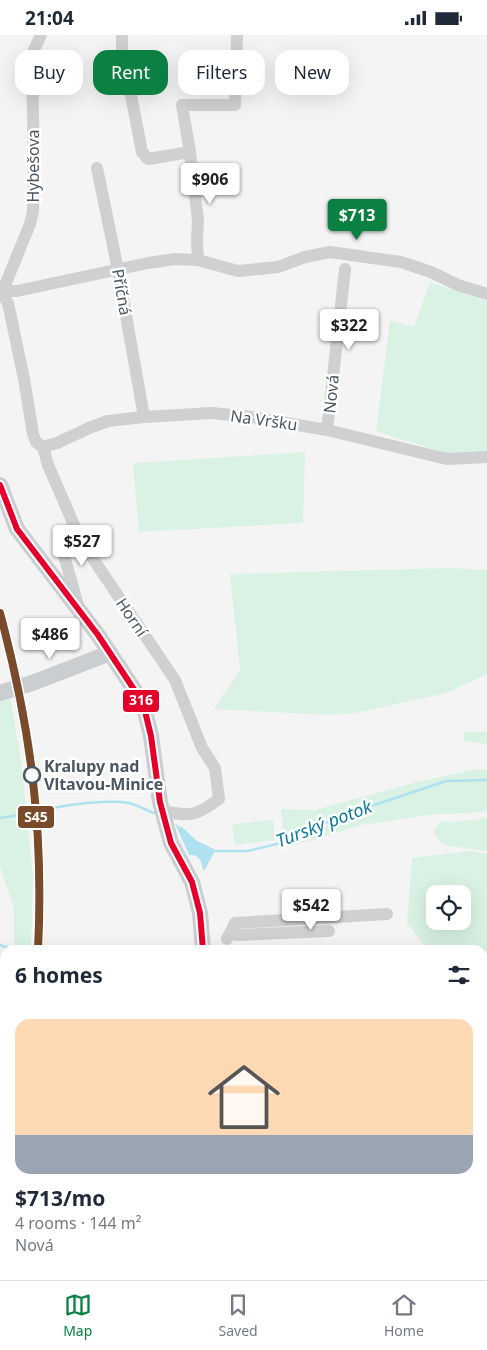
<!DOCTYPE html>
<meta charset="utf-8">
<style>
body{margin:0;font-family:"Noto Sans",sans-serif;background:#f6f6f7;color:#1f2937;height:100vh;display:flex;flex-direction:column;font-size:19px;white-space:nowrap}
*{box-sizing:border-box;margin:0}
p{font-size:16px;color:#747a83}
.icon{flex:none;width:28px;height:28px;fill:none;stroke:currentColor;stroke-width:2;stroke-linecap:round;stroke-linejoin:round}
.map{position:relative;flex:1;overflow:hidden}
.side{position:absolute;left:0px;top:910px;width:488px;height:335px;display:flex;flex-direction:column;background:#fff;border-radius:15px 15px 0 0;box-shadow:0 5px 20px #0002}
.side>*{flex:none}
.guide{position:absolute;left:15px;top:15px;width:458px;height:45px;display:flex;gap:10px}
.fabs{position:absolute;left:426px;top:850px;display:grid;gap:10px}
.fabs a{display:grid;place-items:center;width:45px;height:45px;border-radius:10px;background:#fff;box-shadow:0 5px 20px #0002;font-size:25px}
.price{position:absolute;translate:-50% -42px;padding:0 11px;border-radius:5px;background:#fff;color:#222;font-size:16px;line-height:32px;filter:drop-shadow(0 1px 2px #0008)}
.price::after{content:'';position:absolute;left:50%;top:30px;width:15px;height:11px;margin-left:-8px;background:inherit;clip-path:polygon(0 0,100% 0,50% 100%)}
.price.active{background:#0b8043;color:#fff}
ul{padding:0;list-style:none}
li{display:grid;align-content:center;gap:10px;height:265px;padding:0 15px}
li+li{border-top:1px solid #e0e1e3}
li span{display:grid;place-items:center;height:155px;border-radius:15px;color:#555}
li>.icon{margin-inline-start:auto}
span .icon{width:90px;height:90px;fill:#fffc;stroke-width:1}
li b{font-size:21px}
h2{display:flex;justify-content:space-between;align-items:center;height:60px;padding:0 15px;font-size:21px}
.pill{padding:0 18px;border-radius:15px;background:#fff;box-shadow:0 5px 20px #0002;font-size:18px;line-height:45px}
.pill.active{background:#0b8043;color:#fff}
.status{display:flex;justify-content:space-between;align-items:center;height:35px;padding:0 25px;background:#fff;direction:ltr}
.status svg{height:14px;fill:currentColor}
.dock{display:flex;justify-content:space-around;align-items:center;height:70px;border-top:1px solid #e0e1e3;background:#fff;font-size:14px;color:#747a83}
.dock a{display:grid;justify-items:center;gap:2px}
.dock .active{color:#0b8043}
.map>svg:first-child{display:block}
</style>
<div class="status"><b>21:04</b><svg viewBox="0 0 49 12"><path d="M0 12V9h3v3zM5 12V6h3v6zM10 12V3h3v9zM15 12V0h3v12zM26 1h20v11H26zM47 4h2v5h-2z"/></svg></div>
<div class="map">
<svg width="487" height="1245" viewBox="0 0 487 1245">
<rect width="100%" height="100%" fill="#f4f4f4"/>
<g fill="#d9f2e3" fill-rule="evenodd">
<path d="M430,247L487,266V416L449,419L376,396L390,286L414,292Z"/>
<path d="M305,417L303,488L139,497L133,428Z"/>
<path d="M449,533L487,535V639L446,658L355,678L327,680L214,674L240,635L230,539Z"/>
<path d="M10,661L20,719L33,840L31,915H14V873L0,832V665Z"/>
<path d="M464,697H487V709L464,706Z"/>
<path d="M477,734L487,735V776L471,778L436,779L361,790L295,810L283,795L281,774L315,775L417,747Z"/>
<path d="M487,783V816L443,810L433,797L441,786L455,787Z"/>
<path d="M273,785L275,805L235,810L232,789Z"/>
<path d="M470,816L487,819V921L483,920L482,915L427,914L407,888L412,823ZM435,859H462V886H435Z"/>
<path d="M5,950V1090L0,1108V965Z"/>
<path d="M247,1240H346V1245H246Z"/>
</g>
<path fill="#aee2f0" d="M175,788L195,806L215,816L204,836C200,825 201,820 189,820Z"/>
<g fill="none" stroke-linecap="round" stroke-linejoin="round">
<g stroke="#aee2f0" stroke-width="2.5">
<path d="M40,776C63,770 105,764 129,768C137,770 146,775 154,778"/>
<path d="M0,783L27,779"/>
<path d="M181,793L195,806L215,816H248L285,807L338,782L446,746L487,745"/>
<path d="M0,910L13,915"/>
<path d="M0,1241L5,1238"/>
</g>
<g stroke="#ced0d2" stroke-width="12">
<path d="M122,0V14L142,117L148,124L190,117"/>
<path d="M97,133L118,235L144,382"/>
<path d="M198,225L197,205L198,186L190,117L182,70H235L237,0"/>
<path d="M0,256L8,268L24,344L33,399L36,407L43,412L48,430L81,506L175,645L202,713L215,733L219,764C195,782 190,781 162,776"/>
<path d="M0,256H17L148,228L175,224L198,225L238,236L278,232L305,222L330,217L401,227L431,237L458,250L487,259"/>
<path d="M0,257L6,248L30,189L33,176L34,139L32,19L41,0"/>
<path d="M327,395L345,234"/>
<path d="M43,412L57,408L89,393L108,386L144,382L212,378L252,382L327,395L447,424L487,422"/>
<path d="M62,513L79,574"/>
<path d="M232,895L237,900L329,896"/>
<path d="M227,904L235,888L387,879"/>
<path d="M101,1245L102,1240"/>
</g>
<g stroke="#caced1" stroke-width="16">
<path d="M0,450L17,494L98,600L143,668L151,701L160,767L171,808L192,847L200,878L203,915"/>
<path d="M0,658L35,647L110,618"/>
<path d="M115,1245L116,1240"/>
</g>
<g stroke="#fff" stroke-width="10">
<path id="bus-1" d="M0,450L17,494L98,600L143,668L151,701L160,767L171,808L192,847L200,878L203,915"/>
</g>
<use href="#bus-1" stroke="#e4002b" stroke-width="6"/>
<g stroke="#fff" stroke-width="11">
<path id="rail-1" d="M0,578C31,694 44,795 38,915"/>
</g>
<use href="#rail-1" stroke="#7a4b2a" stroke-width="8"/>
</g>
<circle fill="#fff" stroke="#4a5661" stroke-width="2.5" cx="32" cy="740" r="8"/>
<g text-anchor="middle" stroke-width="5" stroke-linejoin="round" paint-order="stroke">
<g font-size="16" fill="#4a5661" stroke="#fff">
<text transform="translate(33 131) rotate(-90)" y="6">Hybešova</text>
<text transform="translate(122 257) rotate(80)" y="6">Příčná</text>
<text transform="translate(331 359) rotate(-84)" y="6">Nová</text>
<text transform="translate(264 385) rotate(8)" y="6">Na Vršku</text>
<text transform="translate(132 582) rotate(56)" y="6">Horní</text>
</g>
<g font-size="16" font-weight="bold" fill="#4a5661" stroke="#fff" text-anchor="start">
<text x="44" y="737">Kralupy nad<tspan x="44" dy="18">Vltavou-Minice</tspan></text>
</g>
<g font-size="18" font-style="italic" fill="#0c7c9b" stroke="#fff">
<text transform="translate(324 789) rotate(-21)" y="6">Turský potok</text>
</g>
</g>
<g stroke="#fff" stroke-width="2">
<rect x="122" y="654" width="38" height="24" rx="5" fill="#e4002b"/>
<rect x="17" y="770" width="38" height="24" rx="5" fill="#7a4b2a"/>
</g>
<g font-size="14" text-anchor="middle" font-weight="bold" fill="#fff">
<text x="141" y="670">316</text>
<text x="36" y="787">S45</text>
</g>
</svg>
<div class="fabs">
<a><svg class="icon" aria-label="locate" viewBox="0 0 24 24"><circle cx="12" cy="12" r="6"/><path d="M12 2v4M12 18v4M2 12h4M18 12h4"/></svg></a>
</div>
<b class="price" style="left:210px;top:170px">$906</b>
<b class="price active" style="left:357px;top:206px">$713</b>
<b class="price" style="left:349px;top:316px">$322</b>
<b class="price" style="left:82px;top:532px">$527</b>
<b class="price" style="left:50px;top:625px">$486</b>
<b class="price" style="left:311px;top:896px">$542</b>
<div class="guide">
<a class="pill">Buy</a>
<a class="pill active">Rent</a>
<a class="pill">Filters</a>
<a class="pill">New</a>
</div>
<section class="side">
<h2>6 homes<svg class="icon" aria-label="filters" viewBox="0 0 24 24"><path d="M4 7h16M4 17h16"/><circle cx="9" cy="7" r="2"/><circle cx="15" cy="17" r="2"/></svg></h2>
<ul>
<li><span style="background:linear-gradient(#ffd9b3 75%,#9aa5b1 0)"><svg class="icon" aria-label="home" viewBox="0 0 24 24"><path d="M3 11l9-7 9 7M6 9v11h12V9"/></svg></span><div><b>$713/mo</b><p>4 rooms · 144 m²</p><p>Nová</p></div></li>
</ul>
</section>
</div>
<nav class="dock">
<a class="active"><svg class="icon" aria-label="map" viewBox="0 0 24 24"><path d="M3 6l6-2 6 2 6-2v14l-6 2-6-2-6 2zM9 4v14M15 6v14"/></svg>Map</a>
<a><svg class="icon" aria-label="saved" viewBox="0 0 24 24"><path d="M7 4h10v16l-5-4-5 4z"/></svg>Saved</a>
<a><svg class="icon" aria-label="home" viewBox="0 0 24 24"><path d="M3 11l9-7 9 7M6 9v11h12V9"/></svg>Home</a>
</nav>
